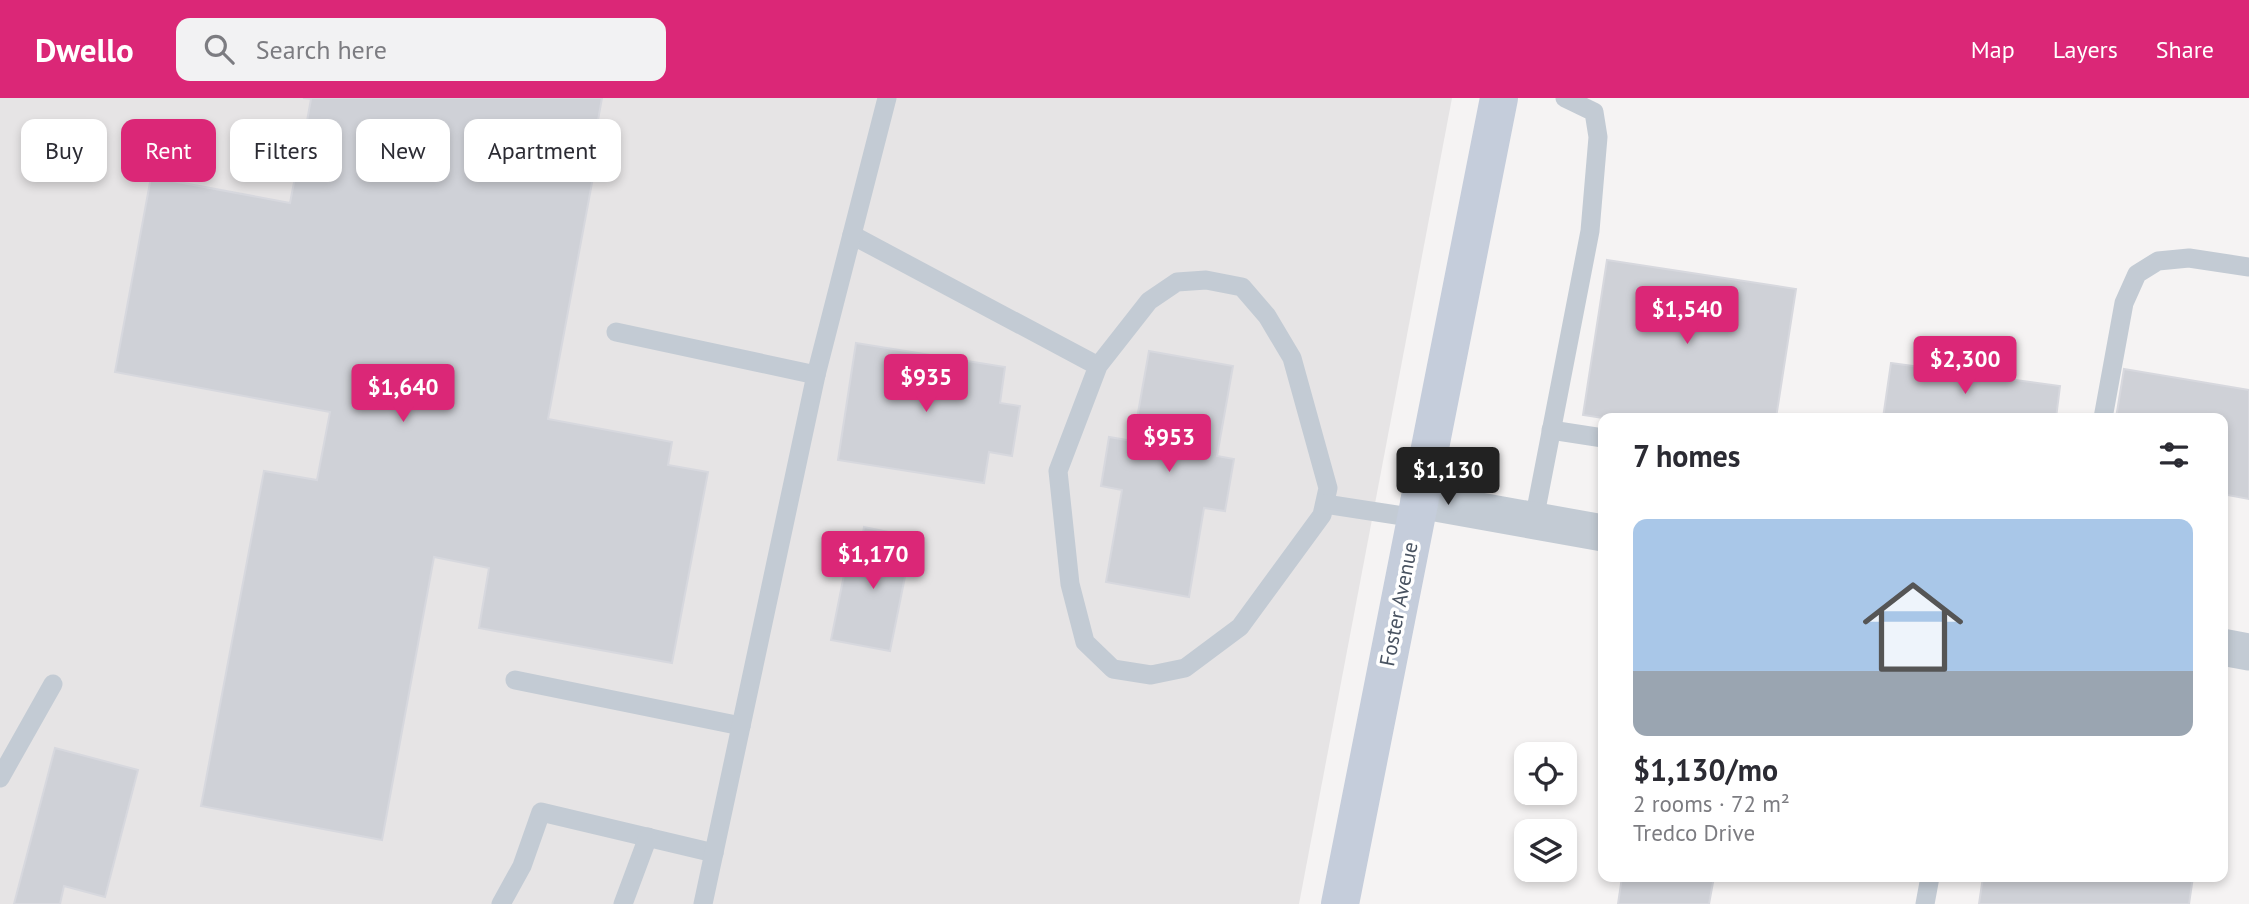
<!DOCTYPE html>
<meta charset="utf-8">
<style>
body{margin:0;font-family:"PT Sans",sans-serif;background:#f2f2f3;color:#2b2b33;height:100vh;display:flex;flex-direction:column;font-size:26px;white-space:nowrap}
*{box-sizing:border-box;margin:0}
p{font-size:23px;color:#7c7c81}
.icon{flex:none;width:38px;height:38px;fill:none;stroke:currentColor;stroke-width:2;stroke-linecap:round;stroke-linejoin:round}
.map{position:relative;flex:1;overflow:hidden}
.drawer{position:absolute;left:1598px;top:315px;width:630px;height:469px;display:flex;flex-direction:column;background:#fff;border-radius:14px;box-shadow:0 4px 10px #0003}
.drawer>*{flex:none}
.hud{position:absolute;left:21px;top:21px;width:665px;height:63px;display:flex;gap:14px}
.tools{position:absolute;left:1514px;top:644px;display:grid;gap:14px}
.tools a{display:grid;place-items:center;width:63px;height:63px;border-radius:14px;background:#fff;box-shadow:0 4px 10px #0003;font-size:35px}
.price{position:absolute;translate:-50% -60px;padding:0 16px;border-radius:7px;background:#db2777;color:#fff;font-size:23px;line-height:46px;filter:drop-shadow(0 2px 4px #0008)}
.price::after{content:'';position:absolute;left:50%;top:42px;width:21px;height:16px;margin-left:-10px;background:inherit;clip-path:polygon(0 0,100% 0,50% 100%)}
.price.active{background:#222;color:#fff}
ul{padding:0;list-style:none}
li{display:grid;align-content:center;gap:14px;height:371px;padding:0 35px}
li span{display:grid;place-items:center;height:217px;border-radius:14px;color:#555}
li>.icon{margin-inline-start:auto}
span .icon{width:126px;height:126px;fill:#fffc;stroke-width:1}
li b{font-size:30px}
h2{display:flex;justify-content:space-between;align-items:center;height:84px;padding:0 35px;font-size:30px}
.tag{padding:0 24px;border-radius:14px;background:#fff;box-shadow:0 4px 10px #0003;font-size:24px;line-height:63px}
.tag.active{background:#db2777;color:#fff}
header{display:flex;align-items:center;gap:42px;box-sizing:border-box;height:98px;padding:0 35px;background:#db2777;color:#fff}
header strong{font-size:33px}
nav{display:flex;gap:38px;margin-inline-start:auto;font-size:24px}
.search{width:490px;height:63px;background:#f2f2f3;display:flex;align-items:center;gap:18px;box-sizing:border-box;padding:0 24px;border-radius:14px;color:#7c7c81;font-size:26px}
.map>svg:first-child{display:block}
</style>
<header>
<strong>Dwello</strong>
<div class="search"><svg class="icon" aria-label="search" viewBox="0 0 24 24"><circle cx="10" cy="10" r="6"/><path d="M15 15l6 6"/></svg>Search here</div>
<nav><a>Map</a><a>Layers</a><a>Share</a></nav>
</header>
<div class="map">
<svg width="2249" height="806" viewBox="0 0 2249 806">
<rect width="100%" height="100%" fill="#f5f3f3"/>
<path fill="#e6e4e5" d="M0,0H1452L1299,806H0Z"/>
<g fill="#cfd1d7" stroke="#d7d8de" stroke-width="2">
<path d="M303,0H602L589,72L594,74L548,321L672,344L668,367L708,374L672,565L479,530L489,470L434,459L382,742L201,708L264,373L317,382L330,314L115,274L151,79L290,105L296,74L240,63L248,23L305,34L311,1Z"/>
<path d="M1607,162L1796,191L1776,320H1603L1583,317Z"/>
<path d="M856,245L1005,269L1000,305L1020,308L1012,358L989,354L984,385L838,362Z"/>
<path d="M1149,253L1233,268L1217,358L1234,361L1225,413L1204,410L1189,499L1106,484L1122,392L1101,388L1109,339L1133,343Z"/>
<path d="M1891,265L2060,288L2056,320H1883Z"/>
<path d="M2124,271L2249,292V401L2222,396V320H2116Z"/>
<path d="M864,429L913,439L890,553L831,542L845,472L856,474Z"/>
<path d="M55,650L138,672L105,799L64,788L60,806H14Z"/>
<path d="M1622,779H1714L1709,806H1618Z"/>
<path d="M1983,779H2193L2189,806H1979Z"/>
</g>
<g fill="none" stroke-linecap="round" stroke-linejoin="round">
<g stroke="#c3cbd4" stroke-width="19">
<path d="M852,137L1098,268L1149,203L1177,184L1206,182L1242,189L1267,218L1292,260L1328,390L1322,417L1240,529L1185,570L1151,577L1113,571L1085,544L1070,486L1058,373L1098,268"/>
<path d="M616,234L816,277"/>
<path d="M2103,320L2124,205L2137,176L2158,163L2189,160L2249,169"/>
<path d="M1551,332L1603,340"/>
<path d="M1325,406L1416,420"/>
<path d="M1534,422L1590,133L1598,39L1594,14L1565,0"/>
<path d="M515,582L741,628"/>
<path d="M0,680L53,586"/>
<path d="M501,806L522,768L541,714L714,755"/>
<path d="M623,806L648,739"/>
<path d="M703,806L816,277L887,0"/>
<path d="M1925,806L1930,779"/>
</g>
<g stroke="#c3cbd4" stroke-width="37">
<path d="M1419,402L1603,435"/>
<path d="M2222,549L2249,554"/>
</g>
<path stroke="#c5cddb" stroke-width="38" d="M1340,806L1499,0"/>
</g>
<g text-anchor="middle" stroke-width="7" stroke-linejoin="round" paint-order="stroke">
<g font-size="21" fill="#495361" stroke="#fff">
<text transform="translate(1399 506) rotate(-79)" y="7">Foster Avenue</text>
</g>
</g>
</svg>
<div class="tools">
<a><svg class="icon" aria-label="locate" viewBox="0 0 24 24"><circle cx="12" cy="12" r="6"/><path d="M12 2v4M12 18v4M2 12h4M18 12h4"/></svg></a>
<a><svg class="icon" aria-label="layers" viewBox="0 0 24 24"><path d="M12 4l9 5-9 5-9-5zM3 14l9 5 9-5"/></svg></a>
</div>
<b class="price" style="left:1687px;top:248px">$1,540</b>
<b class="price" style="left:1965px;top:298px">$2,300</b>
<b class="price" style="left:926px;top:316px">$935</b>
<b class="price" style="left:403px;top:326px">$1,640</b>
<b class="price" style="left:1169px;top:376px">$953</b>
<b class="price active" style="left:1448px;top:409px">$1,130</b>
<b class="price" style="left:873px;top:493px">$1,170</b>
<div class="hud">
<a class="tag">Buy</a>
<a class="tag active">Rent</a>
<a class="tag">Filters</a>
<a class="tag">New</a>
<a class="tag">Apartment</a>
</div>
<section class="drawer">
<h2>7 homes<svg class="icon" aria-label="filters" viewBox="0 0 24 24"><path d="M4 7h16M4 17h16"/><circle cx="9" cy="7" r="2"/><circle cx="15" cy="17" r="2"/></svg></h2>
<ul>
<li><span style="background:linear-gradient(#a9c7e8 70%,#9aa5b1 0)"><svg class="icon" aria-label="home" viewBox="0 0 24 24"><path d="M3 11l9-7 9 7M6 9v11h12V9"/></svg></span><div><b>$1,130/mo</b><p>2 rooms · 72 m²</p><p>Tredco Drive</p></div></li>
</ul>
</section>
</div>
